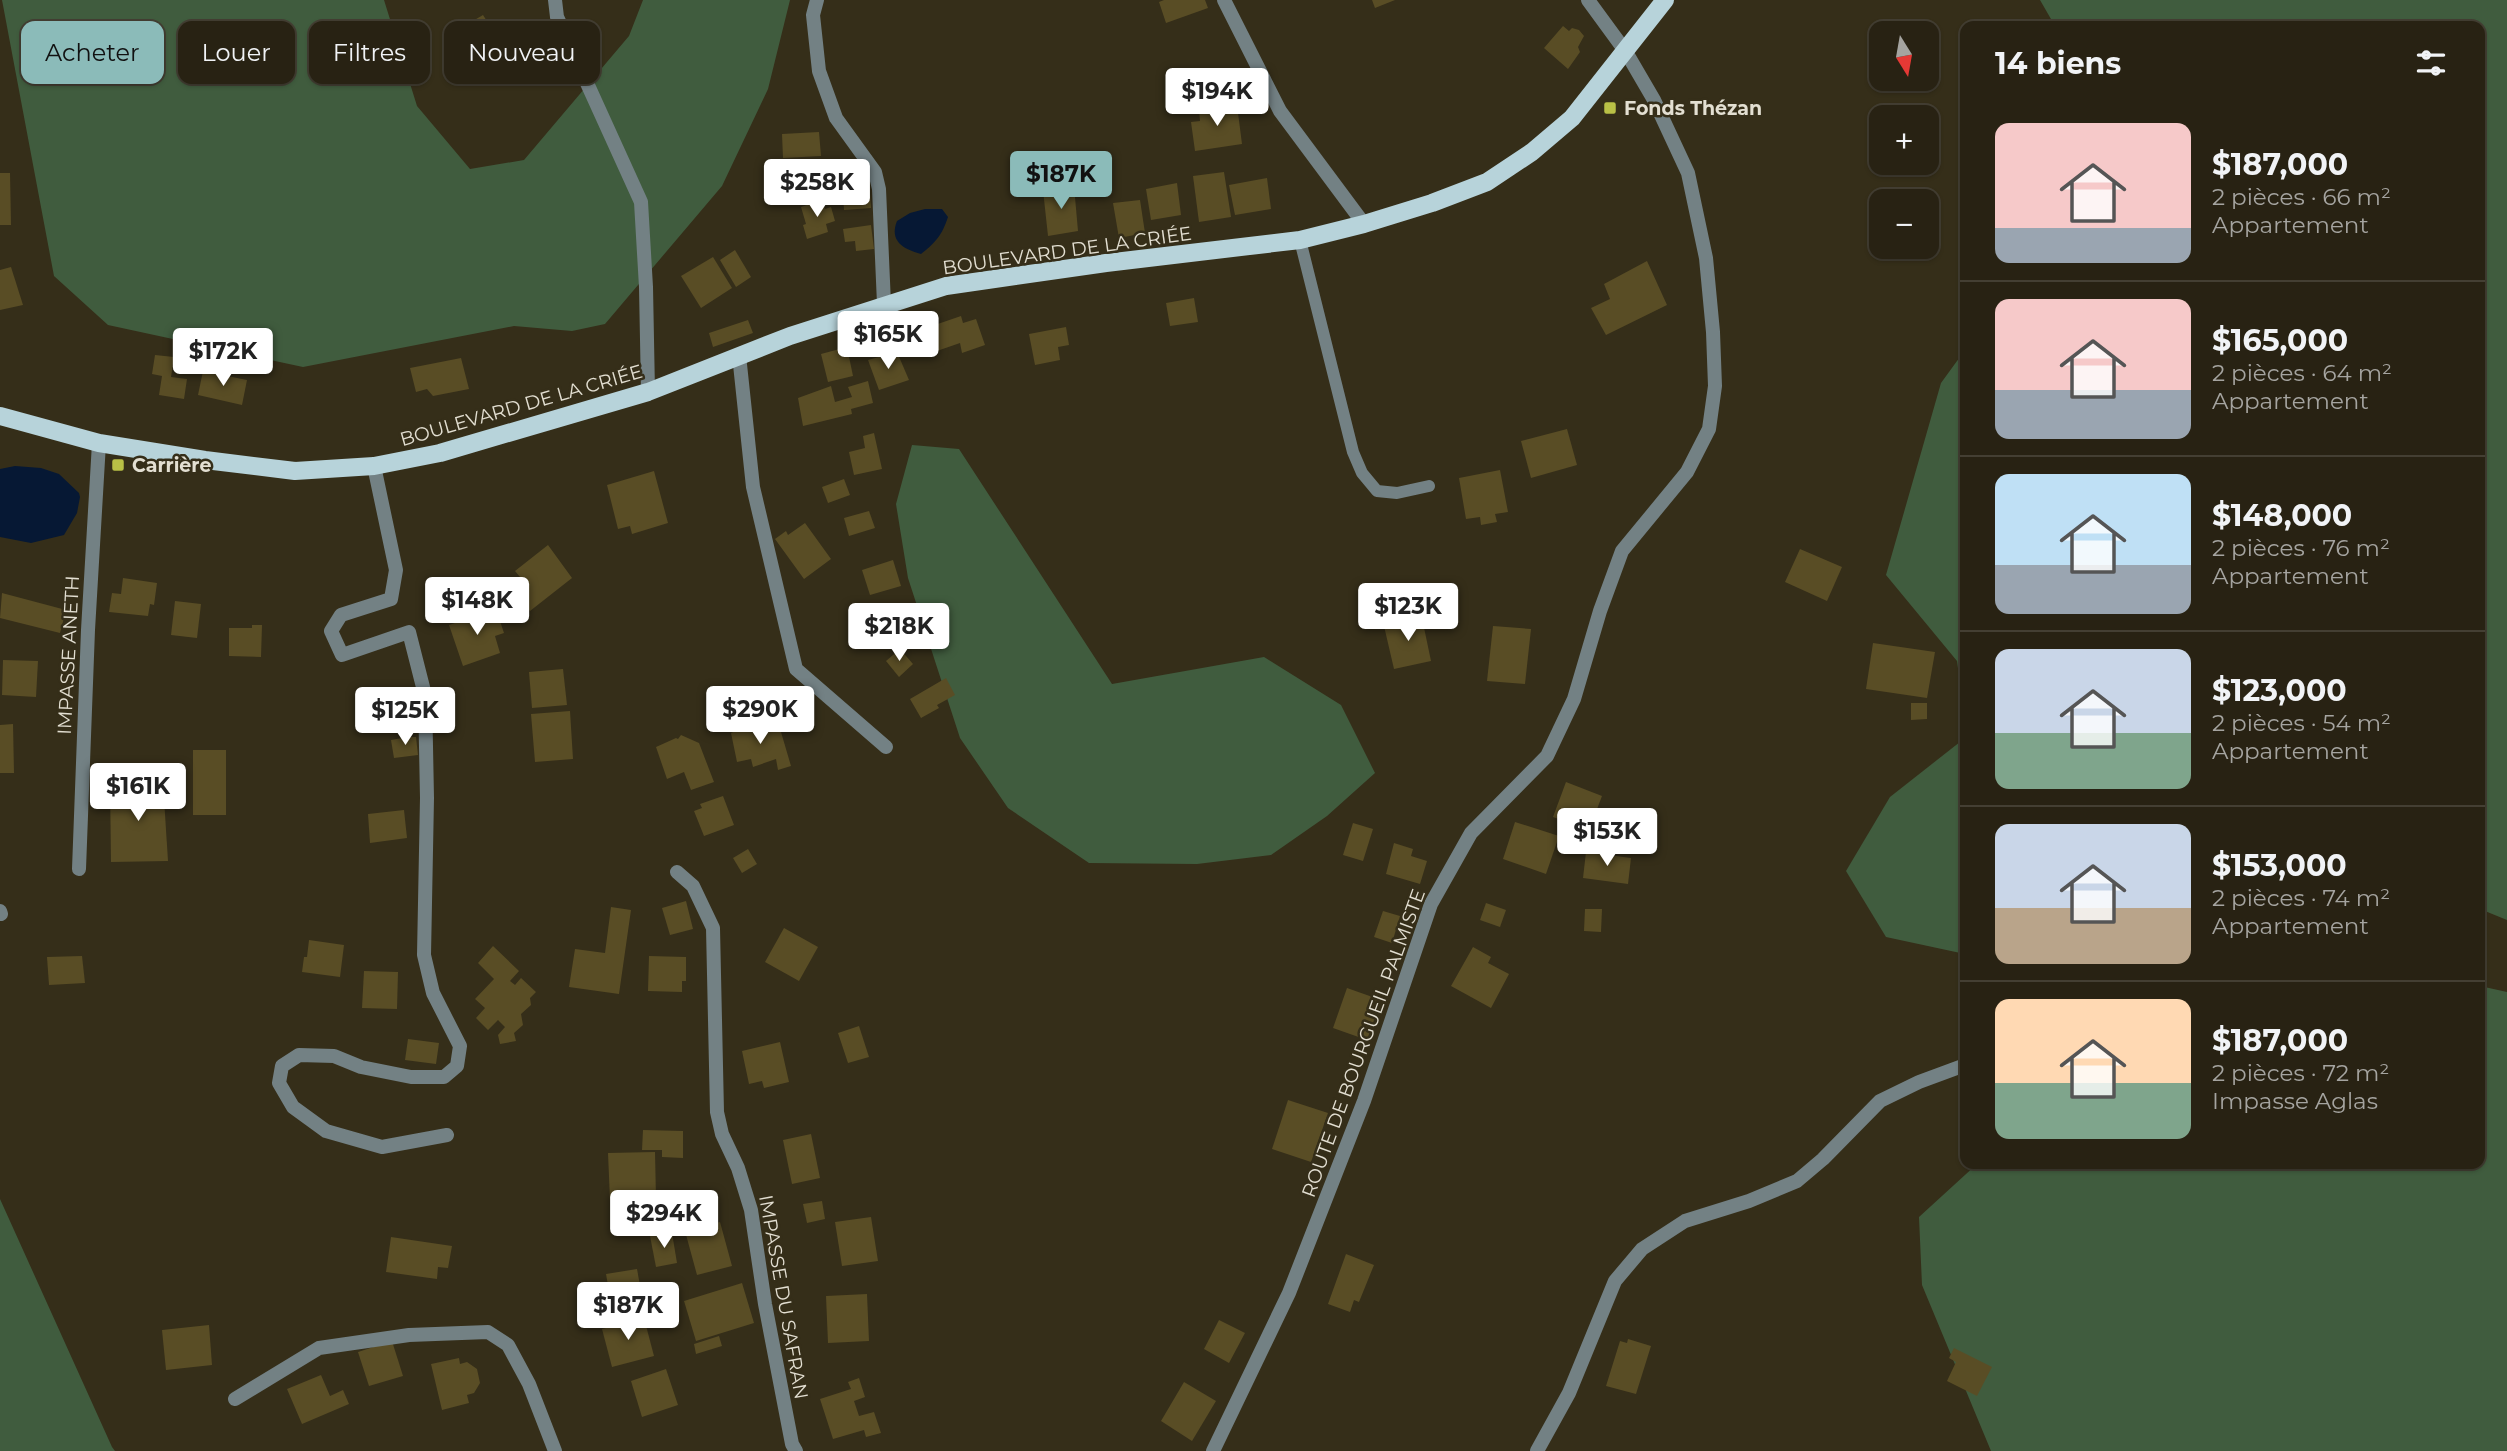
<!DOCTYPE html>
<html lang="fr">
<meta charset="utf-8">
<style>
body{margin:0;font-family:Montserrat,sans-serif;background:#302a1c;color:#f1f3f6;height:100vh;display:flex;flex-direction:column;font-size:26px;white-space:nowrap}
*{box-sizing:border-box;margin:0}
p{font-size:23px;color:#a5a4a0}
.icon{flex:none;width:38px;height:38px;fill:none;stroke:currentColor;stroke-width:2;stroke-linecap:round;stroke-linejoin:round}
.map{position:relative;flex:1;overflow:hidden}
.sheet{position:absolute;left:1960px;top:21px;width:525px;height:1148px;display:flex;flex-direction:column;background:#282213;border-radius:14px;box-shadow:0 2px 5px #0004,0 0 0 2px #443f33}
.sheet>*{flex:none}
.top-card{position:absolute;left:21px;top:21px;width:665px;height:63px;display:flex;gap:14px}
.needle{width:46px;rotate:169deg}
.fabs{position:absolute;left:1869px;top:21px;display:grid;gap:14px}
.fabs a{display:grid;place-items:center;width:70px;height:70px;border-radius:14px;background:#282213;box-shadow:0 2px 5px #0004,0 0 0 2px #443f33;font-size:35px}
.price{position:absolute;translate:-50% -60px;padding:0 16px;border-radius:7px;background:#fff;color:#222;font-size:23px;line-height:46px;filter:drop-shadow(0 2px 4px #0008)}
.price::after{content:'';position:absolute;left:50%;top:42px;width:21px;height:16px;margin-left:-10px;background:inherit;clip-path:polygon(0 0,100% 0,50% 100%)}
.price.on{background:#8bbbb9;color:#111}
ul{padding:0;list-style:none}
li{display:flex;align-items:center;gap:21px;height:175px;padding:0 35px}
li+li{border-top:2px solid #443f33}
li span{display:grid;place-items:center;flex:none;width:196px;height:140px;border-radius:14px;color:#555}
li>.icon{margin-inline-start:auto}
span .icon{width:84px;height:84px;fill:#fffc;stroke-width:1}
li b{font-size:30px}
h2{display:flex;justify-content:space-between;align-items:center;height:84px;padding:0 35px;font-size:30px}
.tag{padding:0 24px;border-radius:14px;background:#282213;box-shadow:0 2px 5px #0004,0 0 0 2px #443f33;font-size:24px;line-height:63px}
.tag.on{background:#8bbbb9;color:#111}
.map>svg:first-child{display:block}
</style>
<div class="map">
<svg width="2507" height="1451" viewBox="0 0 2507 1451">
<rect width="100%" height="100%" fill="#352e19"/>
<g fill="#405c3e">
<path d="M2,0H384L417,106L470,169L524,160L629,36L643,0H790L768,89L722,186L605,324L572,331L514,326L303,367L108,325L54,276Z"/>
<path d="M2040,0H2507V920L2480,909V26H2055Z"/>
<path d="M1965,350V721L1957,661L1886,575L1941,383Z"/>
<path d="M912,445L959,449L1112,684L1264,657L1341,705L1375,773L1327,816L1271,855L1197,864L1089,863L1008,808L960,738L908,578L896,504Z"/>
<path d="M1965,738V954L1886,937L1846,871L1890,797Z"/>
<path d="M2480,986L2507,992V1451H1991L1922,1285L1919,1217L1977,1164H2480Z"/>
<path d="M0,1199L112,1447L115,1451H0Z"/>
</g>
<g fill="#061834">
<path d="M925,209H942L948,217C942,235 936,242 921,254C903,249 889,241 897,221L910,213Z"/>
<path d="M15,466L41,468L59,474L79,493L80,497L77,513L64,535L31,543L0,537V469Z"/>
</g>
<g fill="#594d25">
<path d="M1164,0H1205L1208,8L1166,23L1159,2Z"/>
<path d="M1372,0H1395L1375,8Z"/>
<path d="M483,15L506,51L474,69L454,32Z"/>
<path d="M1563,26L1569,31L1572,28L1579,30L1584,36L1578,47L1580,52L1568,69L1544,48Z"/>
<path d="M1237,105L1242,144L1195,151L1191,122L1200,121L1199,110Z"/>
<path d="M819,132L821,156L783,158L782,134Z"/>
<path d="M1224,172L1231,217L1199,222L1193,176Z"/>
<path d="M0,173H10L11,225H0Z"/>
<path d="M1267,178L1271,209L1235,215L1229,185Z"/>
<path d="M869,179L871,208L844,210L842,181Z"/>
<path d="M1177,183L1181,215L1151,220L1146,189Z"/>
<path d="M1074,186L1078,231L1048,236L1043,190Z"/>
<path d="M822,200L825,209L831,207L835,221L826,224L828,232L807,239L803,225L806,224L801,207Z"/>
<path d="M1140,200L1145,233L1119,238L1113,203Z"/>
<path d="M871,225L874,249L856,251L855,241L845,242L843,229Z"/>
<path d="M735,250L751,277L736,287L720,260Z"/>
<path d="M713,257L732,288L701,308L681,276Z"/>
<path d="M1647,261L1667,305L1606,335L1591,308L1610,299L1604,284Z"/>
<path d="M11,267L23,305L0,310V270Z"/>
<path d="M1194,298L1198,322L1170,326L1166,303Z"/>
<path d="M961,316L963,323L976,319L985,345L962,353L960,343L934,352L926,328Z"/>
<path d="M748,320L753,333L713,347L709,333Z"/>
<path d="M1066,327L1069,345L1058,347L1060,360L1035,365L1029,334Z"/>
<path d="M220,338L260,349L258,355L271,358L267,373L217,357Z"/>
<path d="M847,347L853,376L828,382L821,354Z"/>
<path d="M897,352L909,380L879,390L868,360Z"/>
<path d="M155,355L174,357L171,377L187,379L184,399L159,395L162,376L152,374Z"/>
<path d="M461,358L469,389L433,396L427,389L416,392L410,368Z"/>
<path d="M203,371L247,380L242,405L198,395Z"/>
<path d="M868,381L873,403L851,409L852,414L803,426L798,398L831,386L835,402L852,397L848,387Z"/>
<path d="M1567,429L1577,465L1531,478L1521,441Z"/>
<path d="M874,433L882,469L854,475L849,452L865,448L863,436Z"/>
<path d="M1500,470L1508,512L1495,514L1497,522L1481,525L1480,517L1466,519L1459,478Z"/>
<path d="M654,471L668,523L632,534L630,526L618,529L607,485Z"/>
<path d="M844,479L850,495L828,503L822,487Z"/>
<path d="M869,511L875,528L849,536L844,518Z"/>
<path d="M805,523L831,559L804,579L775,539L786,531L788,535Z"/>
<path d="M548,545L572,578L530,611L509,585L520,577L515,571Z"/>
<path d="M1800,549L1842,567L1827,601L1785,582Z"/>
<path d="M893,560L901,586L870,595L862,570Z"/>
<path d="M123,578L157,583L154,605L150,604L148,616L109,612L112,593L121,594Z"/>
<path d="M2,593L66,610L60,633L0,618Z"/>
<path d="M175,601L201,604L197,638L171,635Z"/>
<path d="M496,609L504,633L495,636L500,653L463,666L449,625Z"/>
<path d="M1422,618L1431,661L1394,669L1384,626Z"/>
<path d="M252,625H262L261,657L229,656V628H252Z"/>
<path d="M1493,626L1531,629L1525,684L1487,681Z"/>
<path d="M1873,643L1935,652L1927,698L1866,689Z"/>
<path d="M900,649L913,664L899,677L886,661Z"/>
<path d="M3,660L38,661L36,697L2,695Z"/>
<path d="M563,669L567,705L532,708L529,672Z"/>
<path d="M946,678L955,695L937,705L939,708L921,718L910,699Z"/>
<path d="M1911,703H1927V719L1911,720Z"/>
<path d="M570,711L573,759L535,762L531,714Z"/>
<path d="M13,724L14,773H0V725Z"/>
<path d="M748,725L781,732L791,766L778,770L776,759L753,767L751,759L737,762L731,733Z"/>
<path d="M681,735L699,743L714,782L691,790L684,772L667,779L656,747L676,738L678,739Z"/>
<path d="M408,737H416L418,755L394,758L391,740Z"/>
<rect x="193" y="750" width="33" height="65"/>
<path d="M1566,782L1602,796L1589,830L1553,817Z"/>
<path d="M110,783H163L168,861L111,862Z"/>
<path d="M723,796L734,825L704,836L694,811L702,808L700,804Z"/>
<path d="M404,810L407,838L370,843L368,814Z"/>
<path d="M1515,822L1559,836L1546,874L1503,859Z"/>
<path d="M1353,823L1373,829L1363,861L1343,855Z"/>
<path d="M1394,843L1413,849L1411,856L1427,861L1420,884L1386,874Z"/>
<path d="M748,849L757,864L742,873L733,858Z"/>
<path d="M1586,852L1631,858L1628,884L1583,878Z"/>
<path d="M686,901L693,929L670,935L662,908Z"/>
<path d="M1486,903L1506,910L1500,927L1480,920Z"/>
<path d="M611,907L631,910L619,994L569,987L575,949L605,953Z"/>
<path d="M1585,909H1602L1601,932L1584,931Z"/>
<path d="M1383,911L1400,916L1392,943L1374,937Z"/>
<path d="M784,928L818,947L799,981L765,962Z"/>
<path d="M309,940L344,945L340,977L302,972L304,957H307Z"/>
<path d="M493,946L519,971L510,981L515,985L521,978L536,992L530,998L531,1005L521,1014L523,1025L514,1033L516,1041L500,1044L498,1035L505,1027L498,1020L488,1030L476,1018L485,1008L475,999L494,979L478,963Z"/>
<path d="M1473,947L1491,957L1488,963L1509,974L1491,1008L1451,986Z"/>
<path d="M82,956L85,983L49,985L47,957Z"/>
<path d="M649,956L686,957V981H682V992L648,991Z"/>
<path d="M364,971L398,972L397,1009L362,1008Z"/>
<path d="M1347,988L1381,1000L1367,1040L1333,1028Z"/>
<path d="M859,1026L869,1057L848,1063L838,1033Z"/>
<path d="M408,1039L439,1043L436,1064L405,1060Z"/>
<path d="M780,1042L789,1082L764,1088L762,1081L749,1084L742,1051Z"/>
<path d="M1288,1100L1328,1113L1311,1162L1272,1149Z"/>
<path d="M643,1130L683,1131V1158L662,1157V1150H642Z"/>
<path d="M811,1134L820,1178L792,1184L783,1140Z"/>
<path d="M655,1152L656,1198L610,1200L608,1153Z"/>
<path d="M822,1201L825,1219L807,1223L803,1204Z"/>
<path d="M871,1217L878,1261L842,1266L835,1222Z"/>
<path d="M720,1222L732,1266L697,1275L685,1231Z"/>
<path d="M672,1233L677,1263L656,1267L650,1236Z"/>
<path d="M391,1237L452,1246L448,1268L438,1267L437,1279L386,1272Z"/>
<path d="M1346,1254L1374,1265L1359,1302L1354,1300L1350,1312L1328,1304Z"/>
<path d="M637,1269L643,1302L612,1308L606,1274Z"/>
<path d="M742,1283L754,1323L696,1341L684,1301Z"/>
<path d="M867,1294L869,1341L828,1343L826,1296Z"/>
<path d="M644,1318L654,1356L612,1367L602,1329Z"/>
<path d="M1219,1320L1245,1333L1229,1363L1204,1349Z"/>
<path d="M209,1325L212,1365L166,1370L162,1330Z"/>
<path d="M719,1336L722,1346L696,1354L694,1344Z"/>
<path d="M1628,1339L1651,1346L1636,1394L1606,1386L1620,1341L1627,1343Z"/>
<path d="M392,1341L403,1376L369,1386L358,1352Z"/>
<path d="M1954,1348L1992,1367L1977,1396L1947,1381L1956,1362L1949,1358Z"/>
<path d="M459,1358L460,1364L467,1362L477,1369L480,1383L474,1393L467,1395L469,1403L442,1410L431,1364Z"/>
<path d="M666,1369L678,1405L642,1417L631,1381Z"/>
<path d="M321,1375L330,1396L343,1390L349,1404L302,1424L287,1389Z"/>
<path d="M859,1378L865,1397L854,1401L859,1416L874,1412L881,1433L866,1437L864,1430L833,1439L820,1399L851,1389L848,1382Z"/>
<path d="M1184,1382L1216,1401L1192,1441L1161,1421Z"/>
</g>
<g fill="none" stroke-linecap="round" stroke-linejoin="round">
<path stroke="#738184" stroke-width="12" d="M1300,240L1353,452L1362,473L1377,491L1397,493L1429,486"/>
<g stroke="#738184" stroke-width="14">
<path d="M555,0L557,17L641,202L646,287L648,392"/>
<path d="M817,0L813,15L819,71L836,118L875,172L879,189L884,304"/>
<path d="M1224,0L1280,111L1364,224"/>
<path d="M1588,0L1626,52"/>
<path d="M739,355L753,487L796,669L886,747"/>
<path d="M374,466L396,570L391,599L341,615L331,631L342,655L409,632L425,695L427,798L424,955L433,993L460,1046L457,1066L444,1077H411L361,1067L334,1056L299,1055L282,1066L279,1083L293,1107L326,1131L382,1147L447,1135"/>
<path d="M79,869L88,630L99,443"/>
<path d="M677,872L693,886L713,928L717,1112L722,1134L738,1168L751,1210L765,1304L792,1444L796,1451"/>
<path d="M0,911L1,914"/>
<path d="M235,1399L319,1348L409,1335L488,1332L508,1345L529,1384L555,1451"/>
<path d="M1537,1451L1569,1393L1615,1281L1642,1249L1685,1221L1749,1201L1797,1181L1823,1159L1880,1101L1919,1082L1965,1065"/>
</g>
<path stroke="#738184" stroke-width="14" d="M1213,1451L1289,1293L1364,1101L1431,904L1471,833L1547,756L1574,699L1600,611L1622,551L1687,472L1709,429L1715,386L1713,332L1706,258L1688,173L1654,100L1626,52"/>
<path stroke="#b7d3da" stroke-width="18" d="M0,416L99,443L205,460L295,471L374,466L440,453L648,392L790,336L946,286L1106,263L1300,240L1364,224L1432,203L1487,182L1532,152L1572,118L1665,0"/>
</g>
<g fill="#b9c046" stroke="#352e19" stroke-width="2.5">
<rect x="1603" y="101" width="14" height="14" rx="3.5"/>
<rect x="111" y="458" width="14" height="14" rx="3.5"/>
</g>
<g text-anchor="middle" stroke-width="5" stroke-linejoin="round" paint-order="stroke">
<g font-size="19" font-weight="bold" fill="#e3dfd2" stroke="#352e19" text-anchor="start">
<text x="1624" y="115">Fonds Thézan</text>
<text x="132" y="472">Carrière</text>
</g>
<g font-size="19" fill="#e3dfd2" stroke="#352e19">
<text transform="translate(1067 250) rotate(-8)" y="7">BOULEVARD DE LA CRIÉE</text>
<text transform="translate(521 405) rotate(-16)" y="7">BOULEVARD DE LA CRIÉE</text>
<text transform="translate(68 655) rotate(-87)" y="7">IMPASSE ANETH</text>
<text transform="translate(1363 1043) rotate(-70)" y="7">ROUTE DE BOURGUEIL PALMISTE</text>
<text transform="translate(784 1297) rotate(80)" y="7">IMPASSE DU SAFRAN</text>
</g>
</g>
</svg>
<div class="fabs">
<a><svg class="needle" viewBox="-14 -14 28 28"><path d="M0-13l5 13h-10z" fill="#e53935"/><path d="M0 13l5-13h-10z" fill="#a5a4a0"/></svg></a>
<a>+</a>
<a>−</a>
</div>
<b class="price" style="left:1217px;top:128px">$194K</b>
<b class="price on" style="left:1061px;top:211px">$187K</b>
<b class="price" style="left:817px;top:219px">$258K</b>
<b class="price" style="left:888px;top:371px">$165K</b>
<b class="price" style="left:223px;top:388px">$172K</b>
<b class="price" style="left:477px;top:637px">$148K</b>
<b class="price" style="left:1408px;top:643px">$123K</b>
<b class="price" style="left:899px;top:663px">$218K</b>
<b class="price" style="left:760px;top:746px">$290K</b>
<b class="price" style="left:405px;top:747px">$125K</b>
<b class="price" style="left:138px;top:823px">$161K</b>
<b class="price" style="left:1607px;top:868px">$153K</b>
<b class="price" style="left:664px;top:1250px">$294K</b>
<b class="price" style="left:628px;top:1342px">$187K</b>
<div class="top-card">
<a class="tag on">Acheter</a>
<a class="tag">Louer</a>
<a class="tag">Filtres</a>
<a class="tag">Nouveau</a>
</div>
<section class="sheet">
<h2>14 biens<svg class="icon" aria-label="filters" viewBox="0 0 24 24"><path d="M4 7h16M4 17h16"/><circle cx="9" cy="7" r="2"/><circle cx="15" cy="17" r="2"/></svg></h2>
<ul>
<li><span style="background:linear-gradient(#f6c9c9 75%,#9aa5b1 0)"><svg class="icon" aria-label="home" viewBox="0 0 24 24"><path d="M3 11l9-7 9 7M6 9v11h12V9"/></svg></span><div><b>$187,000</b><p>2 pièces · 66 m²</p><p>Appartement</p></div></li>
<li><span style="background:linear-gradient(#f6c9c9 65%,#9aa5b1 0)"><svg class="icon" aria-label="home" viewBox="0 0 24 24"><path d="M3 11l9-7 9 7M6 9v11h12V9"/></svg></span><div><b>$165,000</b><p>2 pièces · 64 m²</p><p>Appartement</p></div></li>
<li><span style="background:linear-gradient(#bfe0f5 65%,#9aa5b1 0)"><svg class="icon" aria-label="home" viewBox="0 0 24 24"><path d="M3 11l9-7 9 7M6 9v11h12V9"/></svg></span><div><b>$148,000</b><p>2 pièces · 76 m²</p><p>Appartement</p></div></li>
<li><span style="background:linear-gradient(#c9d6e8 60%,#7fa58c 0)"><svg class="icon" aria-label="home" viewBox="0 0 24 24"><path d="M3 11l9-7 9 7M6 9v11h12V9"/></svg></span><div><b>$123,000</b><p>2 pièces · 54 m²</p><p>Appartement</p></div></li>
<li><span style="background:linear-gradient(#c9d6e8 60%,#b9a48a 0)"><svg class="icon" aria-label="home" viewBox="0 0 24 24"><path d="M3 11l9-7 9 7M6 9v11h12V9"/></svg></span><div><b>$153,000</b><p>2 pièces · 74 m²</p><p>Appartement</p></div></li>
<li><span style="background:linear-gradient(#ffd9b3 60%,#7fa58c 0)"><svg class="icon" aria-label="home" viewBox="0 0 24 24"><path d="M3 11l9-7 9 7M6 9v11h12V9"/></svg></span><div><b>$187,000</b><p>2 pièces · 72 m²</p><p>Impasse Aglas</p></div></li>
</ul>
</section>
</div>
